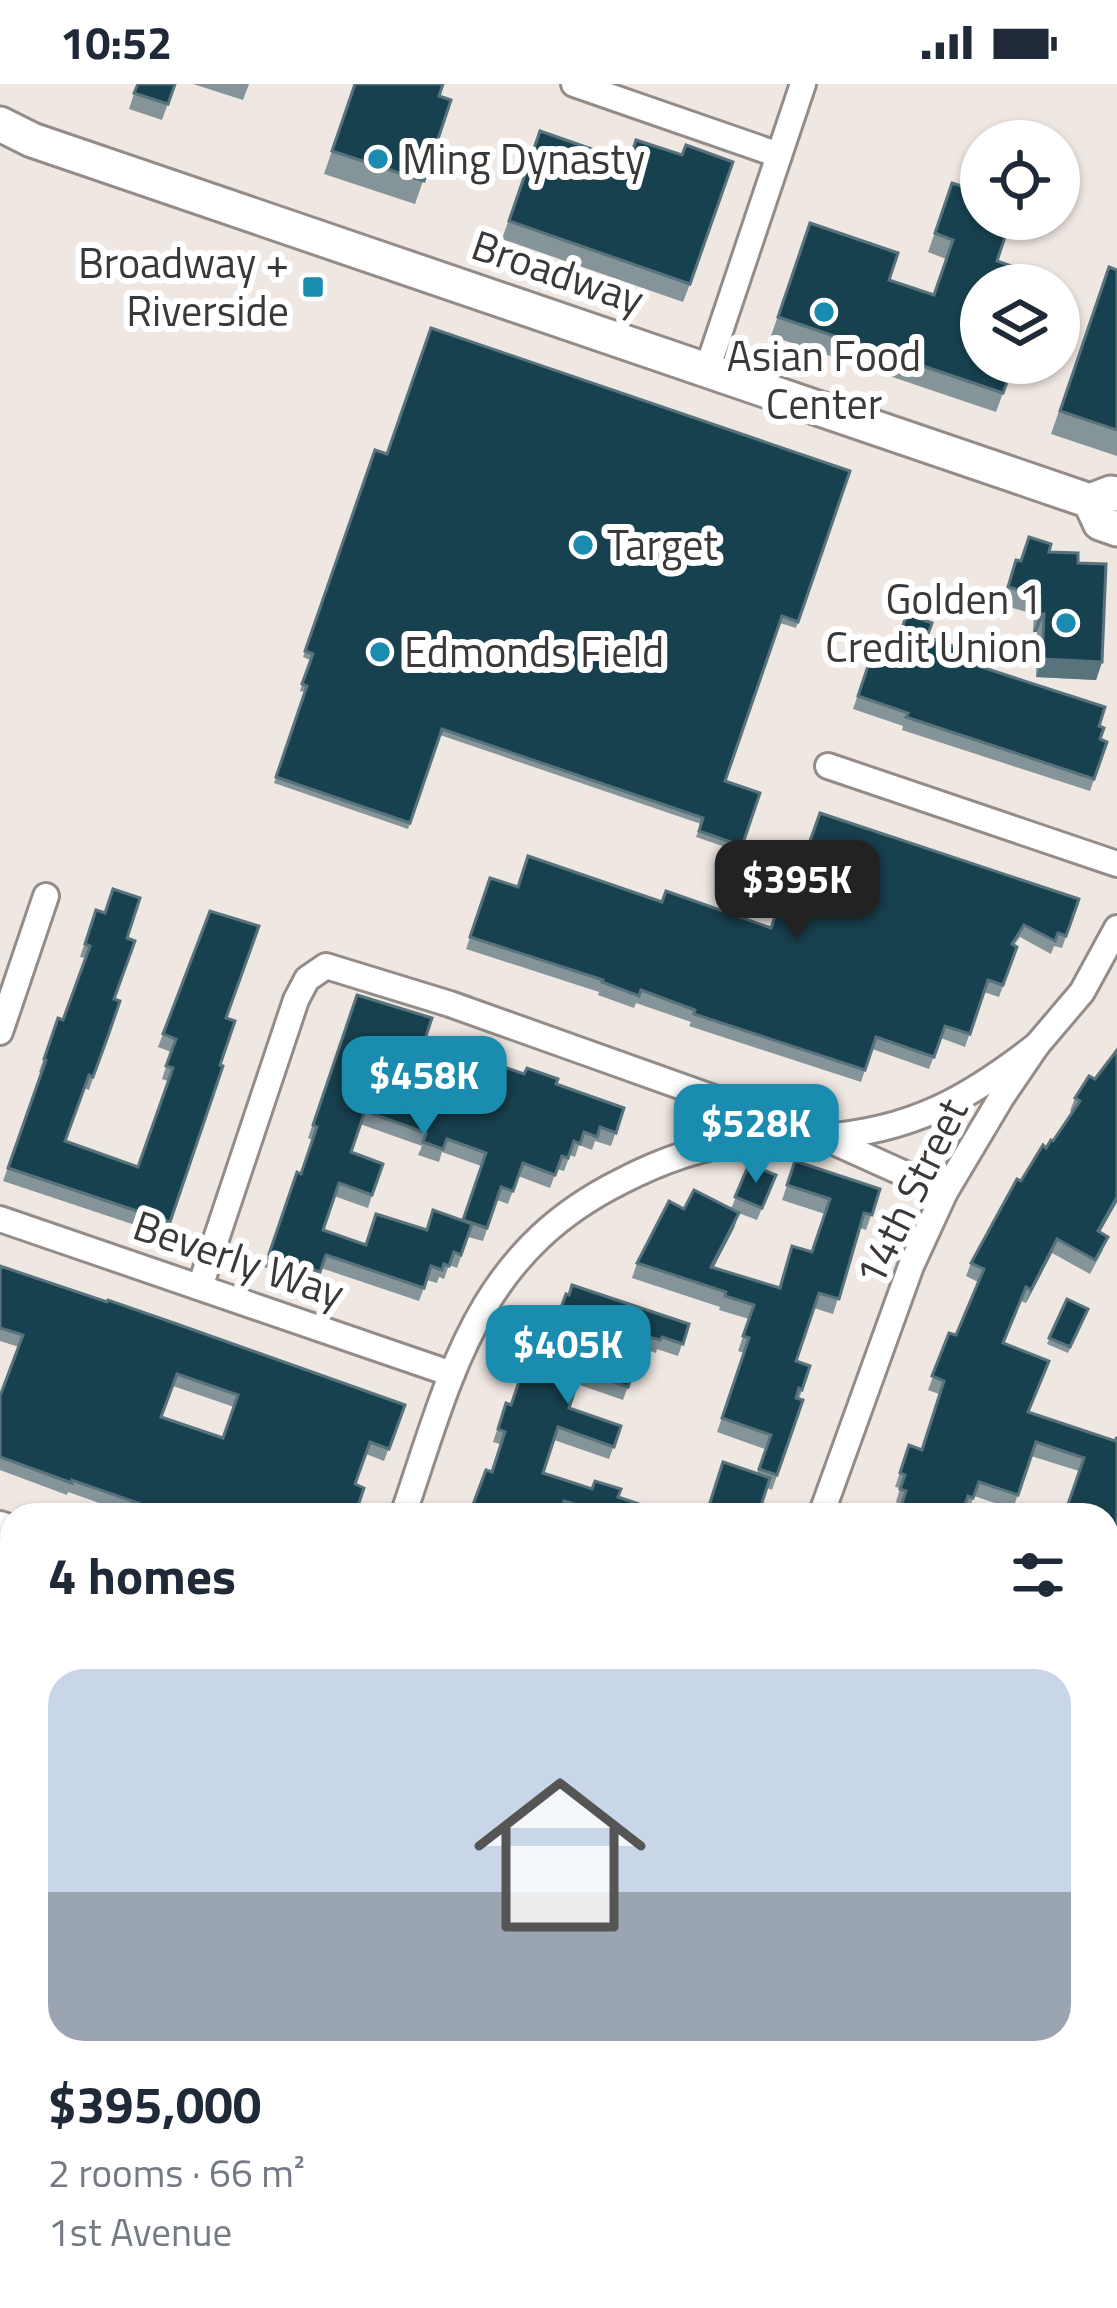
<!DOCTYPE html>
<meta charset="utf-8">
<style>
body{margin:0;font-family:"Titillium Web",sans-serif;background:#f2f2f3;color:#1f2937;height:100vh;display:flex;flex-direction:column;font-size:45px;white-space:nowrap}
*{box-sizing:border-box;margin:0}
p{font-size:39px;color:#747a83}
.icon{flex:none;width:66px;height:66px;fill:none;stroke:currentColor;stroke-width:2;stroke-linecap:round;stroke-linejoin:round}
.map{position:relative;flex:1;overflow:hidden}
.sheet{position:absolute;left:0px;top:1419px;width:1119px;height:807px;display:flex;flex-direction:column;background:#fff;border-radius:36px 36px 0 0;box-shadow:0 3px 9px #0004}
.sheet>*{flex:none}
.controls{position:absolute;left:960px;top:36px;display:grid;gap:24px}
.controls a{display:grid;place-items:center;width:120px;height:120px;border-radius:50%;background:#fff;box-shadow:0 3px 9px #0004;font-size:60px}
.price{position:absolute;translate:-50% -102px;padding:0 27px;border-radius:24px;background:#198cb0;color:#fff;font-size:39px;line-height:78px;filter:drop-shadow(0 3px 6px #0008)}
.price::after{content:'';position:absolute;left:50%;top:72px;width:36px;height:27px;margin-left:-18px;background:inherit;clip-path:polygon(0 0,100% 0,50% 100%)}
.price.selected{background:#222;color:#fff}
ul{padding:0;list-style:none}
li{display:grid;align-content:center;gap:24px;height:636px;padding:0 48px}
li+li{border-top:3px solid #e0e1e3}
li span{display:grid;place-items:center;height:372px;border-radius:36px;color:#555}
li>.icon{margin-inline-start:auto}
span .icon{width:216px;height:216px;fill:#fffc;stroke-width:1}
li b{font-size:51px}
h2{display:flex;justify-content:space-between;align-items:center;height:144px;padding:0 48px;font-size:51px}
.status{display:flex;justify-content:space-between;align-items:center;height:84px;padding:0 60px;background:#fff;direction:ltr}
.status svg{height:33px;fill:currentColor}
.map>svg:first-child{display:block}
</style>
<div class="status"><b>10:52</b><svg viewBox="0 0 49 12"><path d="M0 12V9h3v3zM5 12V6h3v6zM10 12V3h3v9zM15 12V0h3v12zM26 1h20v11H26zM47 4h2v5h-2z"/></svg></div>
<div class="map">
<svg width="1117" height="2224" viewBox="0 0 1117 2224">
<rect width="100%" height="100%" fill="#efe7e2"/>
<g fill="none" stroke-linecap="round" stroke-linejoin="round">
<g stroke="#938c88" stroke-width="30">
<g id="street">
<path d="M574,0L779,71"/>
<path d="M707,286L803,0"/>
<path d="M828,682L1117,780"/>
<path d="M0,948L46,812"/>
<path d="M0,1135L452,1290"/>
<path d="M200,1203L296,916L307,895L326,882L450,920L823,1053L945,1108"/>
<path d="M403,1431C451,1291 476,1170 620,1098C662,1076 702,1062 749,1056C773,1053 798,1054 822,1053C911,1047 968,1015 1037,961"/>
<path d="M821,1431L911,1182L945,1108L1001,1014L1037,961L1082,908L1117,844"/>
<path d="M0,1440L12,1444"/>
<path d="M137,2224L140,2214"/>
<path d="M552,2224L555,2214"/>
</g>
</g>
<g stroke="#938c88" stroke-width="39">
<g id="secondary">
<path d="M0,40L32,56L1090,417L1111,409L1117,410"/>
<path d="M1090,417L1100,439L1117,445"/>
<path d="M0,1859L12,1863"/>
<path d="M1107,1868L1117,1838"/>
<path d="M865,2214L888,2224"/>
<path d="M987,2224L990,2214"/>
</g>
</g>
<use href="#street" stroke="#fff" stroke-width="24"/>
<use href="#secondary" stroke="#fff" stroke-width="33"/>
</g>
<g fill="#849498" fill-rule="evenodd">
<path d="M137,0H175L162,36L129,25Z"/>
<path d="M193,0H249L243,16Z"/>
<path d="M355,0L439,12L451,16L415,120L324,90Z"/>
<path d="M540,47L690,200L683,218L502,155Z"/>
<path d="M952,99L997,177L1014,279L996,328L771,252L810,139L889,196L934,211L946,175L928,168Z"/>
<path d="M1109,183L1117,186V372L1051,350Z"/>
<path d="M375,366L387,370L850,387L796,544L780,539L725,697L760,709L740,768L696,753L701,740L440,651L408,745L274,699L305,608L300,607L310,576L303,573Z"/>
<path d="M1029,453L1049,468L1078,479L1102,578L1096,596L1036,593L1037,548H1033L1034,530L1002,521L1016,476L1020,477Z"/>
<path d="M927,553L972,580L1099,642L1100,655L1107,658L1090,707L902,646L903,642L853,625L876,558L895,564Z"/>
<path d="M490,794L517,803L662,818L771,844L794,802L1079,815L1062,864L1054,862L1051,870L1020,853L1014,861L1017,863L999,913L984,908L965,963L941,954L929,985L872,965L861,998L689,942L691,938L636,919L634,924L598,911L599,908L466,865Z"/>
<path d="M96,826L127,854L114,915L120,917L89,1006L84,1004L65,1057L138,1083L168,997L162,995L171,968L158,963L210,827L226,934L220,981L223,982L165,1151L3,1097L42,989L39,988L58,934L63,936L85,874L80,873Z"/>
<path d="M357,911L425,955L624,1024L611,1062L595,1057L592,1066L579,1061L575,1073L570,1071L564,1087L557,1085L550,1104L518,1092L508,1120L497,1116L483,1157L468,1153L457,1184L449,1181L444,1195L439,1193L437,1199L427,1196L419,1217L321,1184L315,1201L264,1183L297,1088L300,1090L312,1056L308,1054ZM360,1040L422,1062L418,1071L439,1078L442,1068L481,1082L462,1136L365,1161L323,1146L334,1112L368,1124L372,1111L351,1068Z"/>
<path d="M1089,992L1117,1118L1100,1148L1103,1166L1090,1190L1052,1169L1026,1219L1021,1217L1003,1259L1029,1328L1115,1357L1107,1431H1064L1079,1387L1031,1372L1013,1425L974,1412L968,1428L963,1426L961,1431H898L901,1420L896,1418L900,1404L895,1403L909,1361L921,1365L939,1310L928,1306L949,1249L956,1251L978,1198L966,1192L971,1179L1021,1097L1053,1057L1072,1028L1070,1027L1075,1014Z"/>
<path d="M795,1077L880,1105L866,1146L860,1144L833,1230L814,1224L796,1277L810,1282L799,1315L803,1316L772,1406L767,1404L758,1431H706L757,1389L765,1365L717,1348L744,1269L738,1267L749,1235L719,1226L720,1223L632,1194L637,1179L684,1125H731L749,1080L776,1091L757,1136L736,1128L739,1129L734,1144L713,1184L779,1203L812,1168L825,1130L782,1116Z"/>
<path d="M0,1182L405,1321L384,1377L366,1370L355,1400V1431H134L68,1408L67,1411L0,1386V1312L19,1263L0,1257ZM173,1302L234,1323L223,1354L161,1333Z"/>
<path d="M566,1210L689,1240L678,1272L657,1265L656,1269L642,1264L623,1316L577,1300L569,1324L621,1342L609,1375L554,1356L543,1389L618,1413L638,1431H566L491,1387L500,1360L493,1358L506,1319L511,1320L539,1281L547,1279L556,1252L552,1250Z"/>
<path d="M1067,1215L1088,1225L1068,1269L1047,1260Z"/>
<path d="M0,1491L12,1495V1569L0,1564Z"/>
<path d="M12,1682V1788L0,1784V1717Z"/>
<path d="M0,1918L12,1922V1979L0,1974Z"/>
<path d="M0,2029L12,2033V2164L0,2160Z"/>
<path d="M202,2214H267L263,2224H202L199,2223Z"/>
<path d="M277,2214H315L311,2224H305Z"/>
<path d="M630,2214H689L685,2224Z"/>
</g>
<g fill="#58737b">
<path d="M1040,530H1044L1037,548H1033Z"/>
<path d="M1042,575L1102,578L1096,596L1036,593Z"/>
<path d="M1117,1113V1118L1093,1160L1098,1147Z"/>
<path d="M739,1129L734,1144L706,1198L711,1183Z"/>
<path d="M1057,1155L1052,1169L1026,1219L1031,1206Z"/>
</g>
<g fill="#18414f" stroke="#58737b" stroke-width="3" fill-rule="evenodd">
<path d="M138,0H175L168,20L134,9Z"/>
<path d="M355,0H443L439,12L451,16L424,97L332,67Z"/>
<path d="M540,47L629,78L636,56L682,71L686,61L733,78L690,200L509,137Z"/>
<path d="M952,99L981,108V135H1011L997,177L1043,193L1040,201H981V279H1014L1003,309L778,233L810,139L898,169L889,196L934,211L953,156L935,149Z"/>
<path d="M1109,183L1117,186V346L1060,327Z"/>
<path d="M431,244L850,387L798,538L782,532L725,697L760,709L742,762L699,747L703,734L442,645L410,739L276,693L307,602L302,600L313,570L305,567L375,366L387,370Z"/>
<path d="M1029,453L1051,460L1049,468L1078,469V479L1106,480L1102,578L1042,575L1044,530H1040V512L1008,503L1016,476L1021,477Z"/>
<path d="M907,530L932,539L927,553L973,569L972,580L1105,623L1099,642L1104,644L1100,655L1107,658L1094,695L906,633L908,629L858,612L876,558L895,564Z"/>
<path d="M820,729L1079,815L1066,852L1058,849L1055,857L1024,841L1012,860L1017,863L1003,901L988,896L970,950L945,942L934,973L876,953L865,986L694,930L695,926L641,906L639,912L602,898L603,896L470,853L490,794L518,803L528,772L662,818L666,807L771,844L786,800L794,802Z"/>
<path d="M113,805L140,814L127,854L135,857L114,915L120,917L108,952L93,993L89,991L65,1057L138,1083L173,984L166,982L176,955L163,950L210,827L259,842L226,934L235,937L220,981L223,982L170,1138L8,1084L46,976L44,975L58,934L63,936L90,862L85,860L96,826L105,829Z"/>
<path d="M357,911L432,934L425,955L524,990L527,984L558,995L556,1000L624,1024L616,1049L600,1043L597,1053L584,1048L580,1060L574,1057L568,1074L562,1072L555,1091L523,1079L513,1107L501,1103L487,1144L463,1136L486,1069L447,1055L443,1065L423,1058L426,1049L365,1027L351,1068L383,1080L372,1111L339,1099L323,1146L366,1161L376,1130L427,1146L433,1126L472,1140L461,1171L454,1168L449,1182L444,1180L442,1186L431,1182L424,1204L326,1171L320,1188L269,1170L297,1088L301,1090L317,1043L313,1041Z"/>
<path d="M1117,966V1113L1098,1147L1108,1153L1095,1176L1057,1155L1031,1206L1026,1203L1003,1259L1049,1277L1028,1328L1115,1357L1117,1353V1561L1107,1590V1431H1082L1066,1426L1084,1374L1036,1358L1018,1411L979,1398L973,1414L968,1412L963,1426L951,1422L948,1431H898L906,1407L900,1405L905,1391L900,1389L909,1361L922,1366L944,1297L932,1292L949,1249L956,1251L984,1185L971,1179L1017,1095L1021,1097L1043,1061L1046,1064L1051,1056L1053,1057L1080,1017L1075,1014L1089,992L1095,995Z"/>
<path d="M795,1077L880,1105L872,1131L864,1129L839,1215L819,1209L796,1277L810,1282L802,1306L799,1304L796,1314L803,1316L777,1391L759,1385L771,1351L722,1334L749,1254L743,1252L754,1221L725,1212L726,1208L637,1179L669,1117L684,1125L694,1106L739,1129L711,1183L780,1204L792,1162L812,1168L830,1115L787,1101Z"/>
<path d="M749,1080L776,1091L762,1124L735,1113Z"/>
<path d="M0,1182L107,1218L108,1216L174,1239L405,1321L389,1365L370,1358L355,1400L364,1404L355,1431H172L72,1396V1399L0,1373V1312L23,1251L0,1244ZM177,1290L238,1311L223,1354L161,1333Z"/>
<path d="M572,1201L689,1240L683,1260L662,1253L660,1256L646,1252L628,1303L581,1287L569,1324L621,1342L614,1363L558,1343L543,1389L592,1405L595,1397L621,1405L618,1413L642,1421L638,1431H609L564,1417L560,1431H469L486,1386L492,1388L505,1348L498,1345L506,1319L511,1321L526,1277L539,1281L540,1276L547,1279L561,1240L556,1238L566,1210L569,1211Z"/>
<path d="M1067,1215L1088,1225L1070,1263L1049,1254Z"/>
<path d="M723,1378L770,1394L758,1431L741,1428L740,1431H706Z"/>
<path d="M0,1491L12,1495V1555L0,1551Z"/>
<path d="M12,1683V1772L0,1768V1717Z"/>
<path d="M0,1918L12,1922V1965L0,1961Z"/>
<path d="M0,2029L12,2033V2151L0,2147V2103L4,2091L0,2089Z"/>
<path d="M1117,2067V2224H1063L1066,2214H1107V2097Z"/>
<path d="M12,2166V2214H74L71,2224H0V2189L4,2191Z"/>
<path d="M209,2214H267L263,2224H206Z"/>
<path d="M375,2214H488L492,2215L489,2224H371Z"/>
<path d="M631,2214H677L674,2224H628Z"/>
<path d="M734,2214H780L788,2217L787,2220L801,2224H731Z"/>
</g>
<g fill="#198cb0" stroke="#fff" stroke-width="4.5">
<circle cx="378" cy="75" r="12"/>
<rect x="301" y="191" width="24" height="24" rx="6"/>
<circle cx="824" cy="228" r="12"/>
<circle cx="583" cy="461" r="12"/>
<circle cx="1066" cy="539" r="12"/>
<circle cx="380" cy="568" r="12"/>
</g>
<g text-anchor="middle" stroke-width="12" stroke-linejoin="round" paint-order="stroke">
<g font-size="42" fill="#3b3836" stroke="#fff" text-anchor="start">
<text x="402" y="90">Ming Dynasty</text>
<text x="289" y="194" text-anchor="end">Broadway +<tspan x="289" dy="48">Riverside</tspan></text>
<text x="824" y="287" text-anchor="middle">Asian Food<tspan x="824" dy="48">Center</tspan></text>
<text x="607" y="476">Target</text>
<text x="1042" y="530" text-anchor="end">Golden 1<tspan x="1042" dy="48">Credit Union</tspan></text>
<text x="404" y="583">Edmonds Field</text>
</g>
<g font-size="42" fill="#3b3836" stroke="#fff">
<text transform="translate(558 188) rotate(19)" y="15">Broadway</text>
<text transform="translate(911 1108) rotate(-64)" y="15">14th Street</text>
<text transform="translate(239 1175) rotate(19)" y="15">Beverly Way</text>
</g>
</g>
</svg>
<div class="controls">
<a><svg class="icon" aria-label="locate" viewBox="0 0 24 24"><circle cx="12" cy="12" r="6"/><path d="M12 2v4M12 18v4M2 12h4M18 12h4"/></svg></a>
<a><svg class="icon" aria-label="layers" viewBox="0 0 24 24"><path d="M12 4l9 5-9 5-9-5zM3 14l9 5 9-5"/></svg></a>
</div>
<b class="price selected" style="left:797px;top:858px">$395K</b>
<b class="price" style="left:424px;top:1054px">$458K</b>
<b class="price" style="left:756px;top:1102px">$528K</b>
<b class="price" style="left:568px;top:1323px">$405K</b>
<section class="sheet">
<h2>4 homes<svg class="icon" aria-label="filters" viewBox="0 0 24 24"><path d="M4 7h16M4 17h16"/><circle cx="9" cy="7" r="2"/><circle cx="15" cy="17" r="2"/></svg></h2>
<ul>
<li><span style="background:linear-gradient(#c9d6e8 60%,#9aa5b1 0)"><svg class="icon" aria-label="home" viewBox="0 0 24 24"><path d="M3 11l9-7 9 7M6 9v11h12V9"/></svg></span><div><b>$395,000</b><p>2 rooms · 66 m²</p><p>1st Avenue</p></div></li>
</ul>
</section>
</div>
